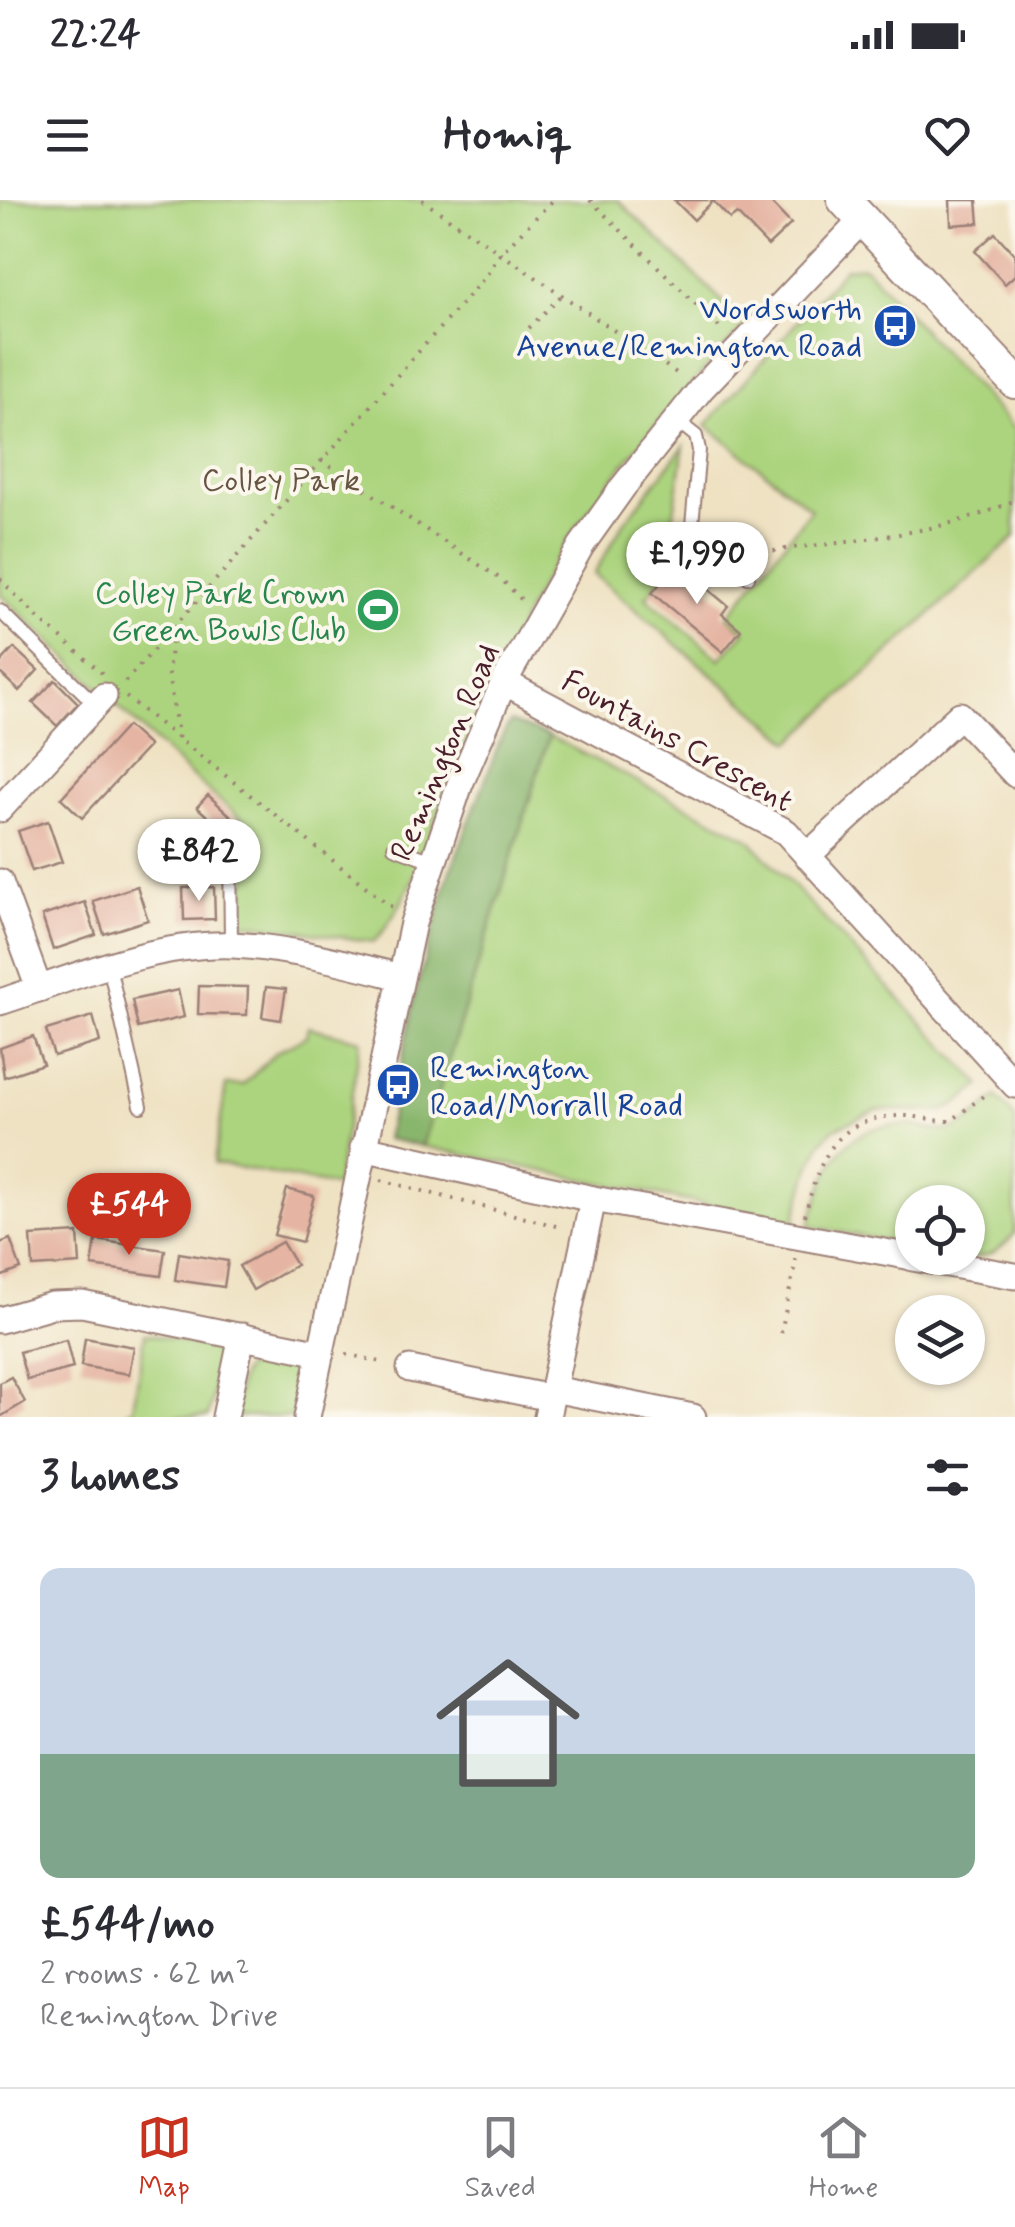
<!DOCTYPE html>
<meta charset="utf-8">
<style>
body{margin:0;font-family:Mynerve,sans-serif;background:#f7f7f7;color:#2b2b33;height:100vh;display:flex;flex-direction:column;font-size:38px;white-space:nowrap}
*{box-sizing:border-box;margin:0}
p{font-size:32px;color:#7c7c81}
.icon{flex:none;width:55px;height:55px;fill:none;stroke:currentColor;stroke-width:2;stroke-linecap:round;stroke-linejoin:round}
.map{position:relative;height:1217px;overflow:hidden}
.sheet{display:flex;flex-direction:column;background:#fff;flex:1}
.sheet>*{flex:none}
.controls{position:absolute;left:895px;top:985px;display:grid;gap:20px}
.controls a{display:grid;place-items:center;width:90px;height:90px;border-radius:50%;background:#fff;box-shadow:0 2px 8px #0004;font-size:50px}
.price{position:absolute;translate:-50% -85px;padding:0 22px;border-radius:35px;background:#fff;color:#222;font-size:32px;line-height:65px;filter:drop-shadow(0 2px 5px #0008)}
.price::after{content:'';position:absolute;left:50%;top:60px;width:30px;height:22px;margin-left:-15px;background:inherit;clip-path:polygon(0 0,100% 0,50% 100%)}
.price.current{background:#c8321e;color:#fff}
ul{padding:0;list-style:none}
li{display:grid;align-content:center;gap:20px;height:530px;padding:0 40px}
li+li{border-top:2px solid #e1e1e2}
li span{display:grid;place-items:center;height:310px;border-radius:20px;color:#555}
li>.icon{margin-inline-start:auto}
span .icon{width:180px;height:180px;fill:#fffc;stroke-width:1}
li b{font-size:42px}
h2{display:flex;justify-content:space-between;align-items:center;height:120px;padding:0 40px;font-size:42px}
.status{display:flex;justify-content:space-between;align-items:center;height:70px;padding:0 50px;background:#fff;direction:ltr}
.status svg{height:28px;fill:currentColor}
header{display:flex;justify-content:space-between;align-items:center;height:130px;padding:0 40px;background:#fff;font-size:45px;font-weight:800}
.menu{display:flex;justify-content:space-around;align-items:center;height:140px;border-top:2px solid #e1e1e2;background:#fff;font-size:28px;color:#7c7c81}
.menu a{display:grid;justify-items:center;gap:5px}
.menu .current{color:#c8321e}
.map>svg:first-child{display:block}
</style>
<div class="status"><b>22:24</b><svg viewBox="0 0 49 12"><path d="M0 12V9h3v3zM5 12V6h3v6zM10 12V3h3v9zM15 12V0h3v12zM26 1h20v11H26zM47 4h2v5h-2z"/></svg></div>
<header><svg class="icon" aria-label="menu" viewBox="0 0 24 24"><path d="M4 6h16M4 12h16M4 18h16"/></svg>Homiq<svg class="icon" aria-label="heart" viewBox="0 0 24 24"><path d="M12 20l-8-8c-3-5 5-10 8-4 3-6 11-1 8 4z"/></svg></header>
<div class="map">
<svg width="1015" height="1217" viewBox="0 0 1015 1217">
<rect width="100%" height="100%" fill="#fbf7ec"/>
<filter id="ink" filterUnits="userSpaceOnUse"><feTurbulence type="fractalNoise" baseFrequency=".01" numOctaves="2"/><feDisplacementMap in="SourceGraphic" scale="20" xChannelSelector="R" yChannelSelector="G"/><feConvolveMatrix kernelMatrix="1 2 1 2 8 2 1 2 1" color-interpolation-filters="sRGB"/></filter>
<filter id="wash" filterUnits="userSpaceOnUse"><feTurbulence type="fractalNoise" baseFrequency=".0048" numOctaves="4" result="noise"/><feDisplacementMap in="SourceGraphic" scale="40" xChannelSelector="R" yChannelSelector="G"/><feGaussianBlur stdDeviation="2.25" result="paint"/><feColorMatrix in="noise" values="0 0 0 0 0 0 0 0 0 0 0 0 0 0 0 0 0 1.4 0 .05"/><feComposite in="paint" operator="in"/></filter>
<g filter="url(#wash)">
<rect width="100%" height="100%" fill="#efe2c3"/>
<g fill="#acd47e" stroke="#7b7a54" stroke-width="2.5">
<path d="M0,0H618L746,124C667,211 575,312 523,419C497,474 472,530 449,586C428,637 411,701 374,742L240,722L253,629L189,574L0,394Z"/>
<path d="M864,66L1015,230V337L791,542L594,374L623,324L684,246L667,359L671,365L646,397L720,459L745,432L728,416L811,309L706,225L845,68Z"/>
<path d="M549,536L748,638L981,885L956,905L943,911L877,910L833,929L822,942L810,967L794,1023L422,946Z"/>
<path d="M308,827L361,840L336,986L214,963L226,885H243L275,853L306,836Z"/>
<path d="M997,897L1015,918V1033C1003,1049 988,1059 968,1057V1002H912V1046L809,1026C828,971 836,923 907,925C922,925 937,934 953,929C968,925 984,907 997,897Z"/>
<path d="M145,1134L207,1146L217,1153L219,1164L208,1217H120L133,1208Z"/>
<path d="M276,1154C308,1174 302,1184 294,1217H234C241,1180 234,1162 276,1154Z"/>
</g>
<path fill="#89b66d" stroke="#6a6a4c" stroke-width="2.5" d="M510,522L549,536L422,946L386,939L416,791L446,683L501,538Z"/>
<g id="blocks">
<g fill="#e5b4a2">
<path d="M674,0H768L791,24L768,46L737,14L730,19L713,1L694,20Z"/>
<path d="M950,0H977L979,23L951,25Z"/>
<path d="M995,33L1015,55V75L1005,84L975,51Z"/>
<path d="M677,363L728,406L722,414L741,430L723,452L652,393Z"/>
<path d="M14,448L38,470L19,491L0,473V463Z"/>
<path d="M55,480L78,503L57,526L33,503Z"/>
<path d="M127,526L149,546L82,618L61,598Z"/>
<path d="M208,595L232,617L221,629L197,607Z"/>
<path d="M48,621L62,662L32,671L18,631Z"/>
<path d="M179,634L214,643L207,672L172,663Z"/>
<path d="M137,686L148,720L104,734L93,701Z"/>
<path d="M214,687L215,719L184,720L183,688Z"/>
<path d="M85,702L96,735L53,750L42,716Z"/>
<path d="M199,786L248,787L247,815L198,814Z"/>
<path d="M266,787L286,789L281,820L262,817Z"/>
<path d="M178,790L184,817L138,828L132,800Z"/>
<path d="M93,816L100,842L54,856L46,830Z"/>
<path d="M33,836L43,864L4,877L0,848Z"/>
<path d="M287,989L314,996L302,1042L274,1035Z"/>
<path d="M78,1033L80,1064L33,1067L31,1036Z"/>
<path d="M10,1039L21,1069L0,1077V1043Z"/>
<path d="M96,1040L165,1050L161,1076L92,1066Z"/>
<path d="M282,1042L296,1065L253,1090L239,1066Z"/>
<path d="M179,1053L228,1061L224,1087L175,1080Z"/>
<path d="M85,1138L134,1147L129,1174L81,1166Z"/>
<path d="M66,1140L73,1168L27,1180L19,1152Z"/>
<path d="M11,1177L25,1202L0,1217V1183Z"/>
</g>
</g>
</g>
<g filter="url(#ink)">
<use href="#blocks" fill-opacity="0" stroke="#9c8077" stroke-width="2.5"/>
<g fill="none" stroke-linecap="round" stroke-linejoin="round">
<g stroke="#9c8077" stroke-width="16">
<g id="service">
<path d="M676,220L696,236L699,250L692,325L696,338L748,377"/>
<path d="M0,411L96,505"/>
<path d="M230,646L231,745"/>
<path d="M394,647L432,661"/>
<path d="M109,766L141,906"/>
</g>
</g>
<g stroke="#9c8077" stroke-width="29">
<g id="minor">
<path d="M504,482L786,632L1015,885"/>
<path d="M0,609L104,496"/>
<path d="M807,656L960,515L1015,574"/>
<path d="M0,682L39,789"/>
<path d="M0,802C73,778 154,742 233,745C290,748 346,763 401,777"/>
<path d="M363,948L593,999L912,1057"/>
<path d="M913,1058L1015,1076"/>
<path d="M0,1120L52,1105L82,1104L321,1153"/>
<path d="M410,1169L551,1198"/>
<path d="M553,1189L693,1217"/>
<path d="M225,1217L242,1136"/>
<path d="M307,1217L413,723L460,584L504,482L581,346L623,287L701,189L862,20"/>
<path d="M547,1217L593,999"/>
</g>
</g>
<g stroke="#9c8077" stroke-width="36">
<path id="tertiary" d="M844,0L1015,182"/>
</g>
<g stroke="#9c8077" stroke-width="4" stroke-dasharray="2.5 8" stroke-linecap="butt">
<path d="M422,0L681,176"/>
<path d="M590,0L722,130"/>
<path d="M529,128L561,96"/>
<path d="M321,260L502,380L522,400"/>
<path d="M753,356C784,347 815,346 847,342C902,334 965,325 1015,300"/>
<path d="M0,379L38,418L102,473"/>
<path d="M173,432L168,473L179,541"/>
<path d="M125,482L486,76L500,54L553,0"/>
<path d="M126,497L393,708"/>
<path d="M381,980L560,1027"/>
<path d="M805,1016C819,958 836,915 904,916C920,916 935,922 951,921L987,893"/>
<path d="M781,1133L796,1059"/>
<path d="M346,1154L385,1163"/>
</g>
<use href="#service" stroke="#fff" stroke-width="12"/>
<use href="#minor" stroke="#fff" stroke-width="25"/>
<use href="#tertiary" stroke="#fff" stroke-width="32"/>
</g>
</g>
<defs>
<g id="bus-disc" transform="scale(2.25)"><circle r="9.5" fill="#1a4fb4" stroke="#fbf7ec"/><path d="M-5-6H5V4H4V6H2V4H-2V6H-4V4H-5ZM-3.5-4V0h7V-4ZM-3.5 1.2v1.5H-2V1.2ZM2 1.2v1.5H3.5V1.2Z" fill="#fff"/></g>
<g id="stadium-disc" transform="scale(2.25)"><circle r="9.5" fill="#2e9e5b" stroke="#fbf7ec"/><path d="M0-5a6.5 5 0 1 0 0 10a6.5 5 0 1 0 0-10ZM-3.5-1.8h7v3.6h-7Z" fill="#fff"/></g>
</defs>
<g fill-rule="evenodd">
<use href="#bus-disc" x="895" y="126"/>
<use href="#stadium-disc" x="378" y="410"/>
<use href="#bus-disc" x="398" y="885"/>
</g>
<g text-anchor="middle" stroke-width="8" stroke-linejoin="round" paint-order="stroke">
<g font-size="32" fill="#164399" stroke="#fbf7ec" text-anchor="end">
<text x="862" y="119">Wordsworth<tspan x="862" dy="37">Avenue/Remington Road</tspan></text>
<text x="430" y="878" text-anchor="start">Remington<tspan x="430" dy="37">Road/Morrall Road</tspan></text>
</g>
<g font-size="32" fill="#675544" stroke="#fbf7ec">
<text x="281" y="290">Colley Park</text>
</g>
<g font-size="32" fill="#27864d" stroke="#fbf7ec" text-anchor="end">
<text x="346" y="403">Colley Park Crown<tspan x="346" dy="37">Green Bowls Club</tspan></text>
</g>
<g font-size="32" fill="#4a1f2b" stroke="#fbf7ec">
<text transform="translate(678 540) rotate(29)" y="11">Fountains Crescent</text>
<text transform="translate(444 552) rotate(-67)" y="11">Remington Road</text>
</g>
</g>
</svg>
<div class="controls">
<a><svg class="icon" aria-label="locate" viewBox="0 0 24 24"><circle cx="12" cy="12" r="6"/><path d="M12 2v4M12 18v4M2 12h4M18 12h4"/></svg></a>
<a><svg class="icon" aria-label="layers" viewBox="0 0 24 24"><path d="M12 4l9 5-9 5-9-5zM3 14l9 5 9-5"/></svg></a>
</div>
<b class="price" style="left:697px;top:407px">£1,990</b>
<b class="price" style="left:199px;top:704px">£842</b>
<b class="price current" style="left:129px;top:1058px">£544</b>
</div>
<section class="sheet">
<h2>3 homes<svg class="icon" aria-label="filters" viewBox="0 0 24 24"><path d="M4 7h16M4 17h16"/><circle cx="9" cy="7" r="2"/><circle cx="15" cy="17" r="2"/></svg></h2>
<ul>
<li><span style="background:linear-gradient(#c9d6e8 60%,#7fa58c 0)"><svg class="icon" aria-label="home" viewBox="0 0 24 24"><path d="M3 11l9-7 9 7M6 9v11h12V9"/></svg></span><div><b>£544/mo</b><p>2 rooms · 62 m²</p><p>Remington Drive</p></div></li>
</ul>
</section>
<nav class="menu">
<a class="current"><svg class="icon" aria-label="map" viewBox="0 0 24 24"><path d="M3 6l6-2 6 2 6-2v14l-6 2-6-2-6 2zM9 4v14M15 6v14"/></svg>Map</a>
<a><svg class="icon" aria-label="saved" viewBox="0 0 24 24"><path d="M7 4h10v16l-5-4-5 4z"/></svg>Saved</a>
<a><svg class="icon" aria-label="home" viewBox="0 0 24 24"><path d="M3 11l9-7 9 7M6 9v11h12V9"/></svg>Home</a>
</nav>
